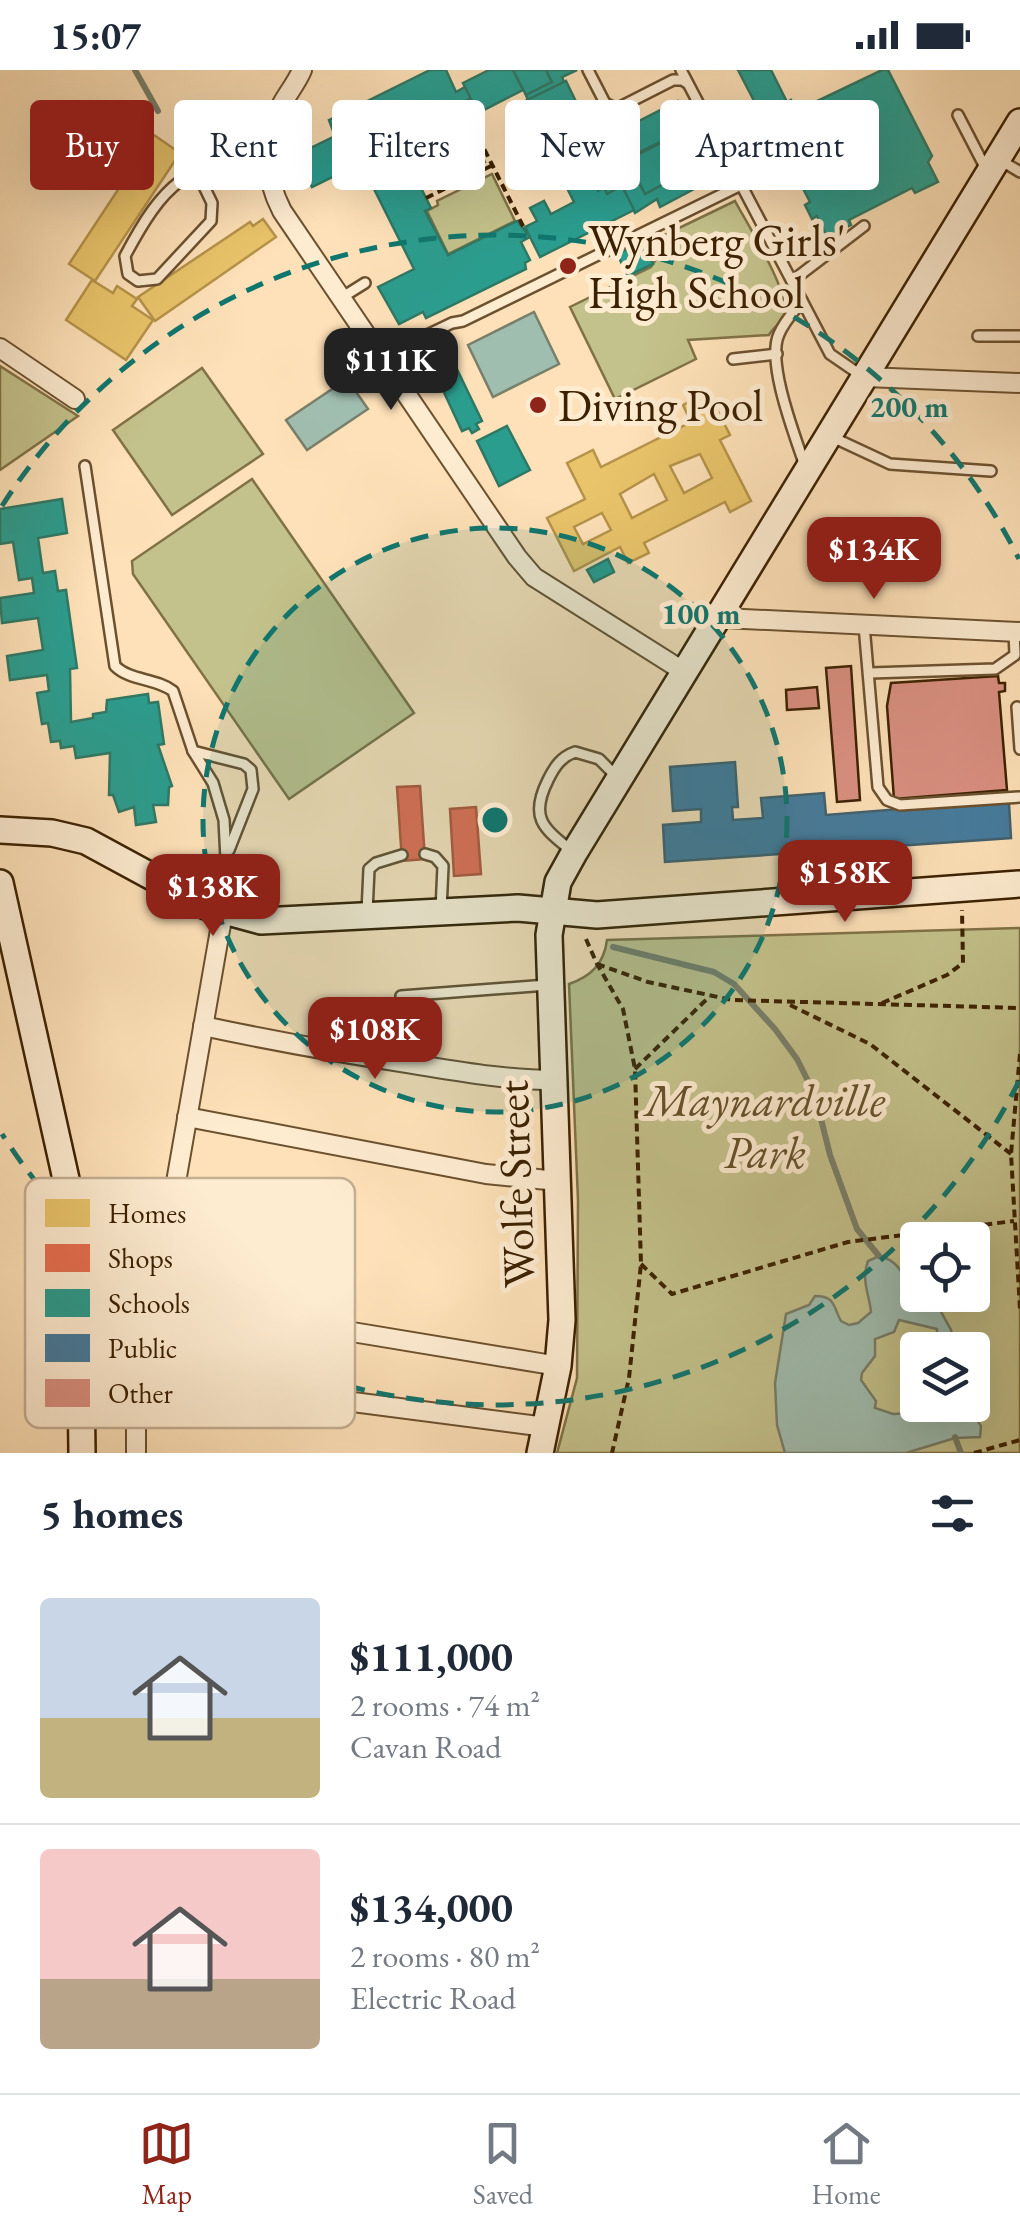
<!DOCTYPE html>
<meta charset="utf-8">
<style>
body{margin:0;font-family:"EB Garamond",serif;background:#f6f6f7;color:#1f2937;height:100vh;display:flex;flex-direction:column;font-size:38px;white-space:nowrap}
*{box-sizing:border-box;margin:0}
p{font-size:32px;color:#747a83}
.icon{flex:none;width:55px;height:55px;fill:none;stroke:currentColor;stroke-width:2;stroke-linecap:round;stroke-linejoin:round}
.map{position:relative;height:1383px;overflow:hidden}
.panel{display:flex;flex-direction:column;background:#fff;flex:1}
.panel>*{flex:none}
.guide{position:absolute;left:30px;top:30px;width:960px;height:90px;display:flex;gap:20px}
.controls{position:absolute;left:900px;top:1152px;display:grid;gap:20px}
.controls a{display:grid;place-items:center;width:90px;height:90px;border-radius:10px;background:#fff;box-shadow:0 10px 40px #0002;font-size:50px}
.price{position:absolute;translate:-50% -85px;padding:0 22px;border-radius:20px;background:#8f2418;color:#fff;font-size:32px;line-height:65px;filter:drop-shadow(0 2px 5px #0008)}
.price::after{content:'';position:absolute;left:50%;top:60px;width:30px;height:22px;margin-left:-15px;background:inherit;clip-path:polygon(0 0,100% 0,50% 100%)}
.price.current{background:#222;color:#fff}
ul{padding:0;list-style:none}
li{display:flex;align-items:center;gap:30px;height:250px;padding:0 40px}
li+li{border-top:2px solid #e0e1e3}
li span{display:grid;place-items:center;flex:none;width:280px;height:200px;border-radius:10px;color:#555}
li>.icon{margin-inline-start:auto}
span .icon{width:120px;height:120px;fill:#fffc;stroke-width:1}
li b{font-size:42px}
h2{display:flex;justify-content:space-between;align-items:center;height:120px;padding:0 40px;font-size:42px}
.pill{padding:0 35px;border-radius:10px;background:#fff;box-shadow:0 10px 40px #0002;font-size:35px;line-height:90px}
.pill.current{background:#8f2418;color:#fff}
.status{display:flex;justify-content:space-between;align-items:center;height:70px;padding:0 50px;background:#fff;direction:ltr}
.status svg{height:28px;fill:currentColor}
.menu{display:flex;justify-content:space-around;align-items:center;height:140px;border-top:2px solid #e0e1e3;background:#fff;font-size:28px;color:#747a83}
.menu a{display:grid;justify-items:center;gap:5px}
.menu .current{color:#8f2418}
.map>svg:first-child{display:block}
</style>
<div class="status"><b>15:07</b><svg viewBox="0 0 49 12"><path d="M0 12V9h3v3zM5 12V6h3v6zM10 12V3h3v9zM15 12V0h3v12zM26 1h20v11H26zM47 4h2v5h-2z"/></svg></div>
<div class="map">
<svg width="1020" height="1383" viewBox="0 0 1020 1383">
<rect width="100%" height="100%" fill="#fee1b8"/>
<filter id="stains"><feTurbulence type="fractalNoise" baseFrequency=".002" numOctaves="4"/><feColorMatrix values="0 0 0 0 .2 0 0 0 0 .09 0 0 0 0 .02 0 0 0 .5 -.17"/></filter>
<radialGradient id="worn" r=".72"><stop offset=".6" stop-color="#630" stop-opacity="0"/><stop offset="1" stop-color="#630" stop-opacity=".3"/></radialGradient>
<g fill="#c4c28c" stroke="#807246" stroke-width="2.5" fill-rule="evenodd">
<path d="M461,42L485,92L431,119L429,115L415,118L393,75Z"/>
<path d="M492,104L515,151L448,184L427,141L438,135L437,131Z"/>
<path d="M735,131C746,152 793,226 784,247C781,253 772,259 769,265L688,270L696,289L615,329L570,237L651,197L656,189L650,172Z"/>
<path d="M0,296L78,346L0,400Z"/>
<path d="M202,298L263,384L172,445L113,360Z"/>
<path d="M252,409L414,643L289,729L133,504L132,491Z"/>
<path d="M1020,858V1383H557L577,1308L578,1130L569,914C592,906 604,893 607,870ZM918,1170H972V1225H918ZM918,1280H972V1335H918Z"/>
</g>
<g fill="#a0beb0" stroke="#787f6a" stroke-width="2.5">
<path d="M534,242L559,294L493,327L468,275Z"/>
<path d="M347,309L368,339L307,380L286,350Z"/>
<path d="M879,1186C904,1191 906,1216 920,1235L935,1231L951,1260L955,1280H937V1259L899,1250L894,1262L875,1269V1286L862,1303L861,1310L876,1331L875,1338L893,1344L913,1343L918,1335H968L981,1356L980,1367L955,1368L906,1383H785L777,1355L775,1313L786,1244L809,1235L815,1226C836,1226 833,1237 841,1251L849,1255L858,1253L871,1242C869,1223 861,1211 868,1191Z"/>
</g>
<g fill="#e9c46a" stroke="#b5934a" stroke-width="2.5" fill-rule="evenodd">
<path d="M154,65L180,83L95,211L69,194Z"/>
<path d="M263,149L276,167L155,251L138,227L250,152L253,156Z"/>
<path d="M92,210L113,223L117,216L137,229L132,236L153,250L126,290L66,250Z"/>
<path d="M708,322L730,365L720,370L751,431L730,442L725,432L644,473L649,483L628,493L620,477L574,501L547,448L585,429L567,393L593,380L601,397L691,352L683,335ZM700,384L712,408L684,423L670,396ZM654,404L667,430L632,448L620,424ZM602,443L611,460L583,474L574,457Z"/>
</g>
<g fill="#e76f51" stroke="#b45839" stroke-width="2.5">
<path d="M420,716L425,789L402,791L397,717Z"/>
<path d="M476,737L481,804L454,806L450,739Z"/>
</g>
<g fill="#2a9d8f" stroke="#2f7864" stroke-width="2.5" fill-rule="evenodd">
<path d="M430,0H446L456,22L465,17L471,28L459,34L462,41L393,75L414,118L420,116L431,138L425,141L448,185L517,151L530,167L521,172L530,190L525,193L526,199L426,248L423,242L399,254L378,217L414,199L361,93L312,117L296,85L335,66L329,50Z"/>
<path d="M489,0H513L523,20L478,43L463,13Z"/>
<path d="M513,0H546L552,12L526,25Z"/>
<path d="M546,0H577L562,7L564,12L528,30L526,25L552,12Z"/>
<path d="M738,0H771L787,32L791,30L795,37L766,54Z"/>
<path d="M882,0H888L932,86L928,92L938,112L915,123L912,118L849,150L851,155L827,167L817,146L812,149L805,135L810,132L783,80L777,83L763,57ZM857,48L875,85L843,100L849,111L837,117L814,70Z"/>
<path d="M566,11L581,42L585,40L590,46L596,63L593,65L600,81L588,87L595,101L562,117L546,87L542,89L519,34Z"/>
<path d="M678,31L691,57L619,92L606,68Z"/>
<path d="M685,61L702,94L645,124L627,90Z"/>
<path d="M608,71L621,95L628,92L645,124L677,107L678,111L690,106L696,118L660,137L657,129L635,143L622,116L607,124L604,117L598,121L589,104L595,101L588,87L600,81L598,76Z"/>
<path d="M589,104L598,121L604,117L607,124L622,116L634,140L540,187L525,157L537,151L530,138L544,131L551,144L574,132L566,116Z"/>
<path d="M643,172L653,194L628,206L617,184Z"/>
<path d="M454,293L482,351L476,354L479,359L472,363L469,358L462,361L435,303Z"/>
<path d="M507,356L530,400L499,416L477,371Z"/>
<path d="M62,429L67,463L38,468L43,503L55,501L58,521L66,520L77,598L70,599L71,652L93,648V644L106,642L107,630L148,624L149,633L158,632L164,674L158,675L172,716L169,717L168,735H153L156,752L136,755L134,737L119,742L113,725H109L110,683L76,688L74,676L61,678L60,671L51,672L48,653L42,654L37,623L49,621L47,605L10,610L7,586L43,580L38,548L2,553L0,528L34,523L32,508L19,510L13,472L0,474V439Z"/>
<path d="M608,489L614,502L594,512L587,500Z"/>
</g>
<path fill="#457b9d" stroke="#42606e" stroke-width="2.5" d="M735,692L738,737H732L733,750L763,748L761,728L824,723L826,745L999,731V734L1009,733L1011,768L665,792L663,755L701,752V739L673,741L670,697Z"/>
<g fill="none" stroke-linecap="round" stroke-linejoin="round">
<g stroke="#787f6a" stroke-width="6">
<path d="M135,0L158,41"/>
<path d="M613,877L714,902L734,914L775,959L797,989L815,1025L830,1085L857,1159L879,1186"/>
<path d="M955,1367L961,1383"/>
</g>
</g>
<g fill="#da8f81" stroke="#3c2101" stroke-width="2.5">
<path d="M851,596L860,730L837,732L826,598Z"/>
<path d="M998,606L999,613H1005V621L999,622L1007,720L894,729L887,636L891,613Z"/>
<path d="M817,617L819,638L787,640L786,620Z"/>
</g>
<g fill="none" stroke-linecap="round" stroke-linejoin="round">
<g stroke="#6c512f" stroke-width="14">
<g id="lane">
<path d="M588,0L605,33L616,39L673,10H682L687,13"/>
<path d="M681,0L830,284L862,306"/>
<path d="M958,45L987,101"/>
<path d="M1000,90L1020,102"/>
<path d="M196,100L212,133L211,151L157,209L138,211L128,204L125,186C164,113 185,94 267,83"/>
<path d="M792,211L864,156"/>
<path d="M341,228L365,213"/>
<path d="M802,231C794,241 784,252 779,264C766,292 795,366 805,396"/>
<path d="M978,266H1020"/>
<path d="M381,287L452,253L463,251L741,115"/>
<path d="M733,289L777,284"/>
<path d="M830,366L890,394L991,401"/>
<path d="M85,396L115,596C130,611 156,608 173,621L193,681L213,713L224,750L226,789L216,834"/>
<path d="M864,555L878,717L887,730L900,735L1020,727"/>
<path d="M870,603L995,599L1015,585L1014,562"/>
<path d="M1017,637L1020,679"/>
<path d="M193,681L244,694L251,700L253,719L229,780"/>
<path d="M573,782C543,758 529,748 548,710C555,696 561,687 575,682L599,689L616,706"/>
<path d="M425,784L435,787L443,796L441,840"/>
<path d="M367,842L369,799L376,793L402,785"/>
<path d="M401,926L547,915"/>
</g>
</g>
<g stroke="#6c512f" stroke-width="22">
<g id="street">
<path d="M302,0C297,12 288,23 282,34C263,70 264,106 282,141L517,487L534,507L683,601"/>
<path d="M0,278L75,329"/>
<path d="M865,307L1020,313"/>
<path d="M717,545L724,548L1020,562"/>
<path d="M203,956C269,970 334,982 401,992C452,1000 502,1010 554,1010"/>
<path d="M187,1047L486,1104L558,1111"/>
<path d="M316,1256L558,1296"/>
<path d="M353,1332L546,1357"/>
<path d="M136,1383V1341L223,843"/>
</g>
</g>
<g stroke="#3c2101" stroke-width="30">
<g id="secondary">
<path d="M0,760L52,763L86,771L206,836L261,851L518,838L597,845L1020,814"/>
<path d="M0,813L70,1127L77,1171L80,1225L82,1383"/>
<path d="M540,1383L558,1296L562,1250L549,865L558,812L574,783L1020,52"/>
</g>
</g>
<g stroke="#3c2101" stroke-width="4" stroke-dasharray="8 5" stroke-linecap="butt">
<path d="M461,33L524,158"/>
<path d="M426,128L493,95"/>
<path d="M586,869L597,894L623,939L635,999L641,1194L629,1308L612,1383"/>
<path d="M597,894L648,912L732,930L1020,938"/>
<path d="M882,933L947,905L963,893L962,840"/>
<path d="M790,935L870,974L1011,1084"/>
<path d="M1020,984L1011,1084L1020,1239"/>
<path d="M635,999L709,927"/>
<path d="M641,1194L672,1224L848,1172L1014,1151"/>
<path d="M104,1242L124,1293"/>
<path d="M974,1383L1020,1370"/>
</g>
<use href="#lane" stroke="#feecd1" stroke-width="9"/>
<use href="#street" stroke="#feecd1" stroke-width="18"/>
<use href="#secondary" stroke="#feecd1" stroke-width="25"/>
</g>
<circle cx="495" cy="750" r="292" fill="#0f766e" fill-opacity=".12"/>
<g fill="none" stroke="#0f766e" stroke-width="5" stroke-dasharray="18 12">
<circle cx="495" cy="750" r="292"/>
<path d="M1019 1011A585 585 0 0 1 2 1064M2 436A585 585 0 0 1 1019 489"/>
</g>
<g fill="#8f2418" stroke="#feecd1" stroke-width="4">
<circle cx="568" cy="196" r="10"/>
<circle cx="538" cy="335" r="10"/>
</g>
<g text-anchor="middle" stroke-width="10" stroke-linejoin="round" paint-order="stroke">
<g font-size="45" fill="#3c2101" stroke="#feecd1" text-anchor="start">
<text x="588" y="186">Wynberg Girls'<tspan x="588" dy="52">High School</tspan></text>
<text x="558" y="351">Diving Pool</text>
</g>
<g font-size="45" font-style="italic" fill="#65512b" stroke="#feecd1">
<text x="765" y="1046">Maynardville<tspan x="765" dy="52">Park</tspan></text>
</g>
<g font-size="45" fill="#3c2101" stroke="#feecd1">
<text transform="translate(515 1114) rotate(-92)" y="16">Wolfe Street</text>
</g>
</g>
<rect x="25" y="1108" width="330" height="250" rx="15" fill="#feecd1" stroke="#c4af93" stroke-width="2.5"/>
<rect x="45" y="1129" width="45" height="28" fill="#e9c46a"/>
<rect x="45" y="1174" width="45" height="28" fill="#e76f51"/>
<rect x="45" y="1219" width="45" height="28" fill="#2a9d8f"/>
<rect x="45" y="1264" width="45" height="28" fill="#457b9d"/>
<rect x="45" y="1309" width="45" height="28" fill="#da8f81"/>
<g font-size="28" fill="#3c2101">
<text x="108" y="1153">Homes</text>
<text x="108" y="1198">Shops</text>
<text x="108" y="1243">Schools</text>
<text x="108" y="1288">Public</text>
<text x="108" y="1333">Other</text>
</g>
<circle cx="495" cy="750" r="15" fill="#0f766e" stroke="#feecd1" stroke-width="5"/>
<g font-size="30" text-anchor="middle" font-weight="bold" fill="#0f766e" stroke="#feecd1" stroke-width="10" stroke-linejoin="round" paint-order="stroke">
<text x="909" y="347">200 m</text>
<text x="701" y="554">100 m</text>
</g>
<rect width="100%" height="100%" filter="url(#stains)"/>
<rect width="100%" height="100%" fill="url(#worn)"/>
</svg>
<div class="controls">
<a><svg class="icon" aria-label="locate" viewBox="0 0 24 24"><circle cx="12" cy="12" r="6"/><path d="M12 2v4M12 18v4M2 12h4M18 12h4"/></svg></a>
<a><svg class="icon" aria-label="layers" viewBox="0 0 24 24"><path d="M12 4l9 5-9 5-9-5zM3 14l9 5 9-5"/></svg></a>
</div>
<b class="price current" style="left:391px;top:343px">$111K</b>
<b class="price" style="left:874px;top:532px">$134K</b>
<b class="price" style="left:845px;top:855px">$158K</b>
<b class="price" style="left:213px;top:869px">$138K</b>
<b class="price" style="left:375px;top:1012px">$108K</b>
<div class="guide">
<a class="pill current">Buy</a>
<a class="pill">Rent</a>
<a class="pill">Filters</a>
<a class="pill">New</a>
<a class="pill">Apartment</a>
</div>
</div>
<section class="panel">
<h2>5 homes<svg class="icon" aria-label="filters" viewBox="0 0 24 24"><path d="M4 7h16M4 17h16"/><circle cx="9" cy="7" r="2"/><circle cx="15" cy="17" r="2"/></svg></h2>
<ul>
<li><span style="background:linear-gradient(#c9d6e8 60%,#c2b280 0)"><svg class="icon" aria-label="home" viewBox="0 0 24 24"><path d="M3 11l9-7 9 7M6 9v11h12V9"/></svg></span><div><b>$111,000</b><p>2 rooms · 74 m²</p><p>Cavan Road</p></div></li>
<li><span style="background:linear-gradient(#f6c9c9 65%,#b9a48a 0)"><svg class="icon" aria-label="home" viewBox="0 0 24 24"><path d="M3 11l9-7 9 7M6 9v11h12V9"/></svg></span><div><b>$134,000</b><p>2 rooms · 80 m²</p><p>Electric Road</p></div></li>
</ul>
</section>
<nav class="menu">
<a class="current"><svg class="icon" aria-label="map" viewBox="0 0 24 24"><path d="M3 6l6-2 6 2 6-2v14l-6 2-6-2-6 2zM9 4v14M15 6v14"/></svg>Map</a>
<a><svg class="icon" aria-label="saved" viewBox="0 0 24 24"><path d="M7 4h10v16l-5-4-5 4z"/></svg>Saved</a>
<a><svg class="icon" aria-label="home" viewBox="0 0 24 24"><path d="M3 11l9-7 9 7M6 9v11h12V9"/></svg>Home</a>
</nav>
